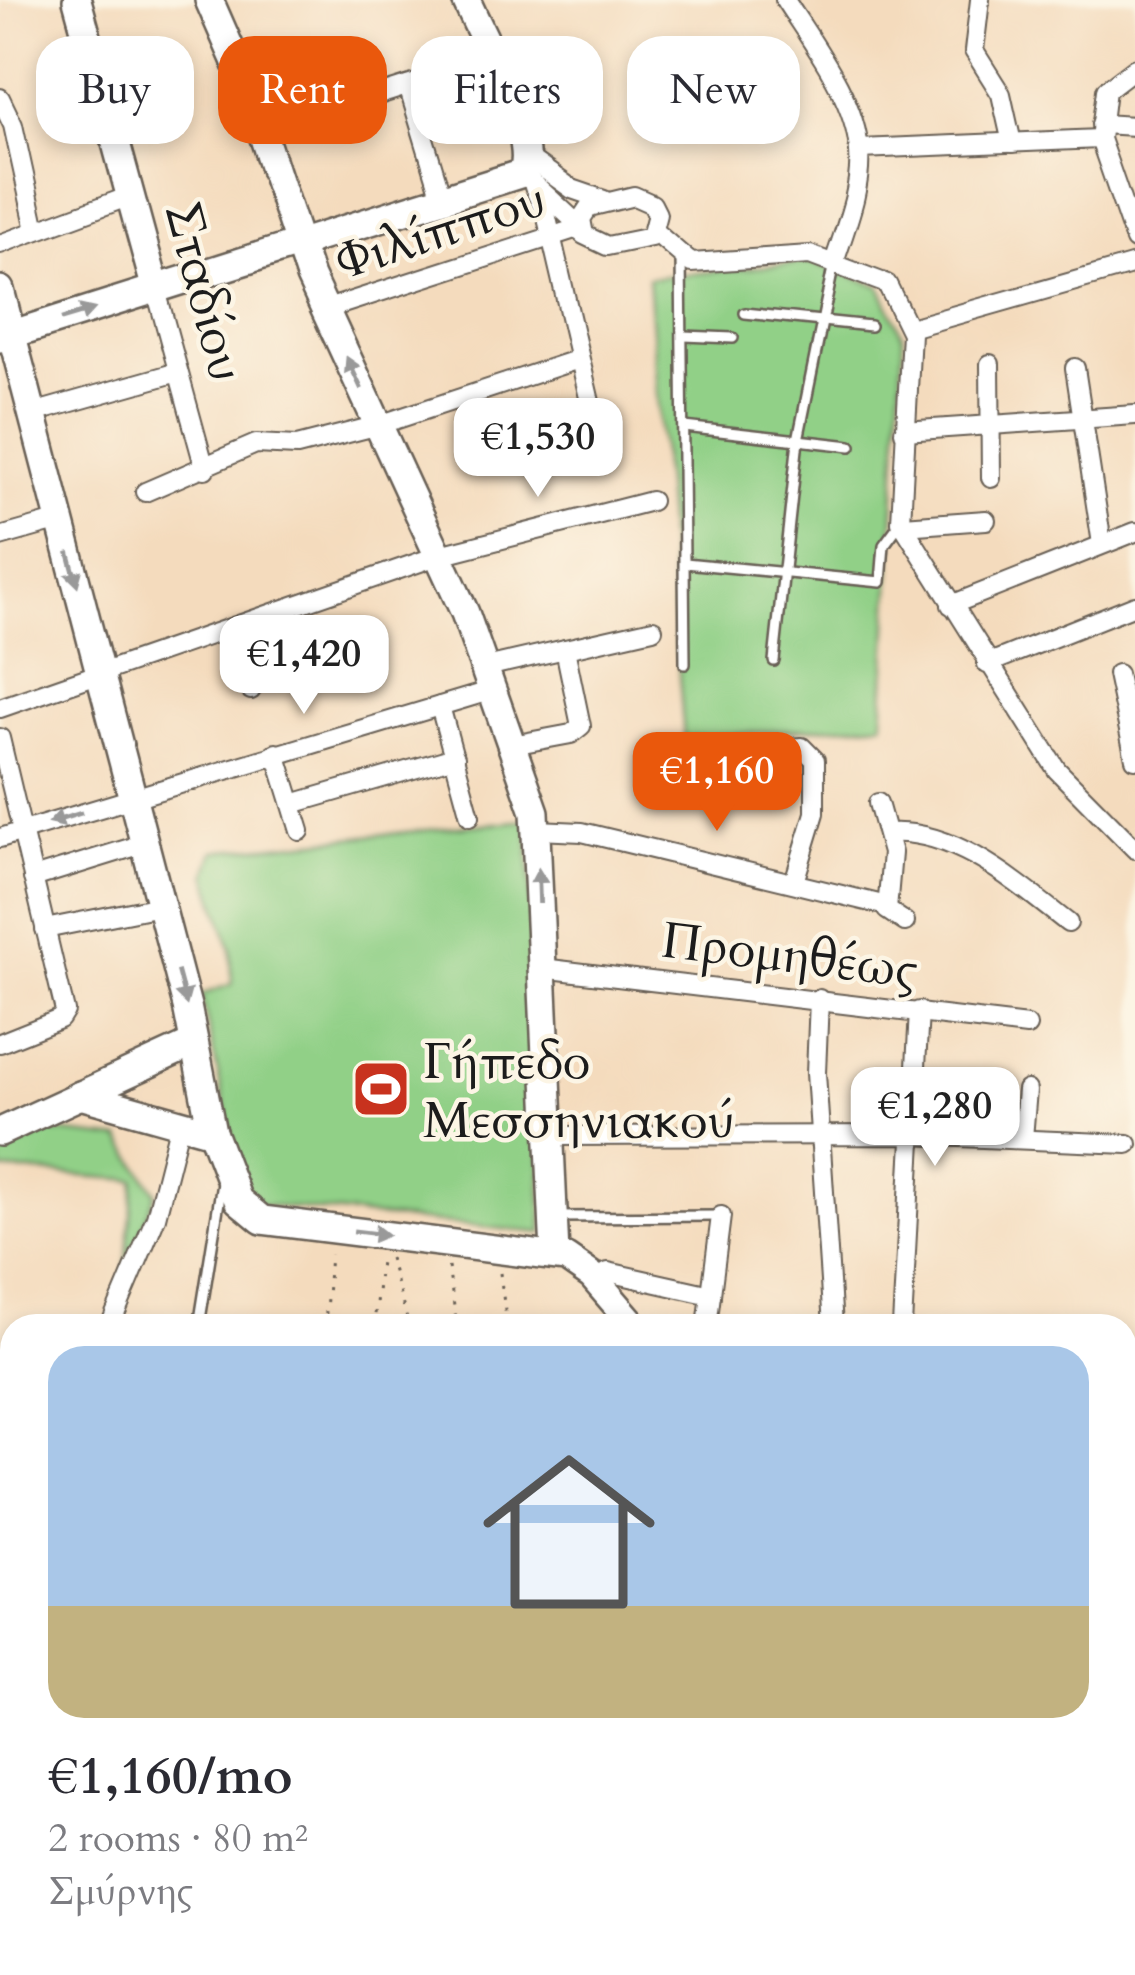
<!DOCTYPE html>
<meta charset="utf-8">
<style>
body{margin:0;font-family:Cardo,serif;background:#f7f7f7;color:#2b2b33;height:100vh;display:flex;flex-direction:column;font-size:45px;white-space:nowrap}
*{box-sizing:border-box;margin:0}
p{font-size:39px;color:#7c7c81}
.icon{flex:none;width:66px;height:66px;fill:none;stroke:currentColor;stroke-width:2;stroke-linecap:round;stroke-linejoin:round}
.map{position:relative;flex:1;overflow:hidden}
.sheet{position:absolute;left:0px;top:1314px;width:1137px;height:663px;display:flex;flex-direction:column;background:#fff;border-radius:36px 36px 0 0;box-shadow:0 6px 18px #0003}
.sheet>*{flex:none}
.hud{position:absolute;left:36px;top:36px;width:1065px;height:108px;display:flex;gap:24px}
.price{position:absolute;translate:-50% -102px;padding:0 27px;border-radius:24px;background:#fff;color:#222;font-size:39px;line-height:78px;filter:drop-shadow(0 3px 6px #0008)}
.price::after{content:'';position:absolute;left:50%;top:72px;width:36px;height:27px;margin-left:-18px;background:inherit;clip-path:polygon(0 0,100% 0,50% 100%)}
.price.active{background:#ea580c;color:#fff}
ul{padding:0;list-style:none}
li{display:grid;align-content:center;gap:24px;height:636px;padding:0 48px}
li+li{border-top:3px solid #e1e1e2}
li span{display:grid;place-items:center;height:372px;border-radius:36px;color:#555}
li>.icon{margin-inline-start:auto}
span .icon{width:216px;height:216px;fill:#fffc;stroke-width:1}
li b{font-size:51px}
.chip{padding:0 42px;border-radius:36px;background:#fff;box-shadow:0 6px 18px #0003;font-size:42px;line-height:108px}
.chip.active{background:#ea580c;color:#fff}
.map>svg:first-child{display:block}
</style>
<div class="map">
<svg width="1135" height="1975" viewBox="0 0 1135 1975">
<rect width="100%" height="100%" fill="#fcf5e5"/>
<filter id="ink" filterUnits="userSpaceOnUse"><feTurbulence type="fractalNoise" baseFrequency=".00833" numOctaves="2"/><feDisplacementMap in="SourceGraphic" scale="24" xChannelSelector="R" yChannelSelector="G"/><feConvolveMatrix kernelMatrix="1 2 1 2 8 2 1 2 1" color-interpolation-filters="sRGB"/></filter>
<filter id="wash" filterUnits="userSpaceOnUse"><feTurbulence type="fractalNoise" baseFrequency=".004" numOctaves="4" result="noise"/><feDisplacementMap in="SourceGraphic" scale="48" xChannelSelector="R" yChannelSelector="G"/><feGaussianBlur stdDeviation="2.7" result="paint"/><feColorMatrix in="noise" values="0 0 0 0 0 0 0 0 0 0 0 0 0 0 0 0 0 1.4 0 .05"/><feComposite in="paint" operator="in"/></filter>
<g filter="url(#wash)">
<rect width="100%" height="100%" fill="#f4dbbd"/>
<g fill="#91d087" stroke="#567652" stroke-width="3">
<path d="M811,262L880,286L903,337L883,723L684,738L648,278Z"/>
<path d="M528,820L543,1233L261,1205L242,1184L201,995L232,984L231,949L207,874L215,851Z"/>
<path d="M49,1131L121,1139L156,1193L118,1289L125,1271L135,1180L0,1170V1154Z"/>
</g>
</g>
<g filter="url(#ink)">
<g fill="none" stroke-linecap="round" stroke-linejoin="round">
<g stroke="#685f54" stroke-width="14">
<g id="lane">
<path d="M681,256L685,664"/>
<path d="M745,313L870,326"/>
<path d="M684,336L733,338"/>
<path d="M684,427L851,446"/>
<path d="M685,563L881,582L884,545L901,522"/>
<path d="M774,661L798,440L834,263"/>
<path d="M559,1217L721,1216"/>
<path d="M199,1326L222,1183"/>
</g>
</g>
<g stroke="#685f54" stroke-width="22">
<g id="street">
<path d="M785,0C813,44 856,99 859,152C862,189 845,228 834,263"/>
<path d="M980,0L974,51L1001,94L1012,143"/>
<path d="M1135,68L1106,90L1100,139L1135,240"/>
<path d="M408,86L443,201"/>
<path d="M0,98L13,125L36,230"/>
<path d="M1101,124L1135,126"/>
<path d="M262,132L492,59"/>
<path d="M860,149L1100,139"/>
<path d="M526,156L572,189L604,200"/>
<path d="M534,187L547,218L594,419"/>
<path d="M634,196L652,204L657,214L651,237L607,246L584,235L581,219L589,207Z"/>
<path d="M655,232L691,263L810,255L887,284L911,333L901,522L1057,770L1135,849"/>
<path d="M0,244L130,196"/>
<path d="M156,290L205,469"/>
<path d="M324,310L581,227L530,180"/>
<path d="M910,328L1135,264"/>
<path d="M990,364L991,478"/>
<path d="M1075,368L1102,544"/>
<path d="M33,413L178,372"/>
<path d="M904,431L1135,415"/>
<path d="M145,492L256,444L297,446L379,425L579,359"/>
<path d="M903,526L986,520"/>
<path d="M0,537L60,520"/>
<path d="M951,605L1135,532"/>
<path d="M231,628L251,690"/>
<path d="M987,664L1135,605"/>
<path d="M486,667L653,629"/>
<path d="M1117,674L1135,759"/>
<path d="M440,706L470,816"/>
<path d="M0,708L440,555L651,501"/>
<path d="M0,738L65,1011L60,1019L0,1043"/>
<path d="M512,745L571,734L581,726L565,649"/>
<path d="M743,751L802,747L815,760V813L794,882"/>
<path d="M276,753L300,831"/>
<path d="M878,803L892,853L887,910L905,922"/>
<path d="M292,804L455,757"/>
<path d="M537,830L582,832L887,906"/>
<path d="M888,833C955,828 1018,884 1068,923"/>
<path d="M0,838L493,690"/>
<path d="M33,878L143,844"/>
<path d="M45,929L160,906"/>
<path d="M542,968L1027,1026"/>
<path d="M819,999L816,1073L833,1326"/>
<path d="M550,1136L910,1135L1128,1144"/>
<path d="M1023,1138L1027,1090"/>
<path d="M596,1280L608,1272L711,1295"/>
<path d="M110,1326L156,1217L180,1123"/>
<path d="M707,1326L721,1216"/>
<path d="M902,1326L919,1011"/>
<path d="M0,1362L12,1363"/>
<path d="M1125,1382L1135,1381"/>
<path d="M1125,1468L1135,1467"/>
<path d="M1125,1518L1135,1517"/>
<path d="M1125,1567L1135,1566"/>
<path d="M1125,1781L1135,1782"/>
<path d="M1125,1861L1135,1863"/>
<path d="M126,1965L127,1975"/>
<path d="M504,1965L505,1975"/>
<path d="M917,1975L934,1965"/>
<path d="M1075,1975L1076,1965"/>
</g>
</g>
<g stroke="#685f54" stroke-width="32">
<g id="secondary">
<path d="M77,0L156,290"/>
<path d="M209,0L247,87L310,277L465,613L535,812L555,1255"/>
<path d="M0,290L187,1006L212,1132L238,1200L262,1220L566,1258L592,1276L635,1326"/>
<path d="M0,338L523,173C537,134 483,39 466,0"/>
<path d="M80,1095L212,1132"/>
<path d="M0,1132L194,1043"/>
<path d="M0,1949L12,1947"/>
<path d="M840,1965L847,1975"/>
</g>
</g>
<g stroke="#685f54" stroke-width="3" stroke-dasharray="3 9" stroke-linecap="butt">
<path d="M389,1258L409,1326"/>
<path d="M448,1267L457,1326"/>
<path d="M500,1273L507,1326"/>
<path d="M325,1326L330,1254"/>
<path d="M374,1326L380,1260"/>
</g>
<use href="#lane" stroke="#fff" stroke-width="9"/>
<use href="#street" stroke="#fff" stroke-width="18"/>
<use href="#secondary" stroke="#fff" stroke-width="27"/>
</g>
<defs><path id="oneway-solid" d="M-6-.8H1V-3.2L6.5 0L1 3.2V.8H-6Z" transform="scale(3)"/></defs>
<g fill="#999">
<use href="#oneway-solid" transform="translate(78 314) rotate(-17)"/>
<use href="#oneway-solid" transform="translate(354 373) rotate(-115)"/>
<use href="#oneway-solid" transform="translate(73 569) rotate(75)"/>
<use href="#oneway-solid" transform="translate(65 818) rotate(163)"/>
<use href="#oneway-solid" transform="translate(539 886) rotate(-92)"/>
<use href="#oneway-solid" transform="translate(182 988) rotate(75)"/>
<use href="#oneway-solid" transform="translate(371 1233) rotate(7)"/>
</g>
</g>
<defs>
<g id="stadium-square" transform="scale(3)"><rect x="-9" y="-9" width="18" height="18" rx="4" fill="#c8321e" stroke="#fcf5e5"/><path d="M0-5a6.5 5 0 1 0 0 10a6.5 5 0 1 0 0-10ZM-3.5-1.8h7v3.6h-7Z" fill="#fff"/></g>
</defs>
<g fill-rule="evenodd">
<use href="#stadium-square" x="381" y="1089"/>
</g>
<g text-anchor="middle" stroke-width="9" stroke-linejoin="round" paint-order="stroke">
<g font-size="51" fill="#1c1c1c" stroke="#fcf5e5">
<text transform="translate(440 229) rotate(-18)" y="18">Φιλίππου</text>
<text transform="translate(206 291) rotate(75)" y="18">Σταδίου</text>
<text transform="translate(790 954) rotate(7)" y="18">Προμηθέως</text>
</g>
<g font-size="51" fill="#1c1c1c" stroke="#fcf5e5" text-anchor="start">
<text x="423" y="1078">Γήπεδο<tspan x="423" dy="59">Μεσσηνιακού</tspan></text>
</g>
</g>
</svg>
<b class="price" style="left:538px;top:500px">€1,530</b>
<b class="price" style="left:304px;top:717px">€1,420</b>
<b class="price active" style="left:717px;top:834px">€1,160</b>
<b class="price" style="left:935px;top:1169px">€1,280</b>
<div class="hud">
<a class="chip">Buy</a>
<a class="chip active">Rent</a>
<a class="chip">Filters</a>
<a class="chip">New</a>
</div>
<section class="sheet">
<ul>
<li><span style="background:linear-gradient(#a9c7e8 70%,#c2b280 0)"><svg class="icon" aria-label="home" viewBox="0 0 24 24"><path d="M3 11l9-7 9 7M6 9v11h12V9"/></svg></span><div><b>€1,160/mo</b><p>2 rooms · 80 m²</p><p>Σμύρνης</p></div></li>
</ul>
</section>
</div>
